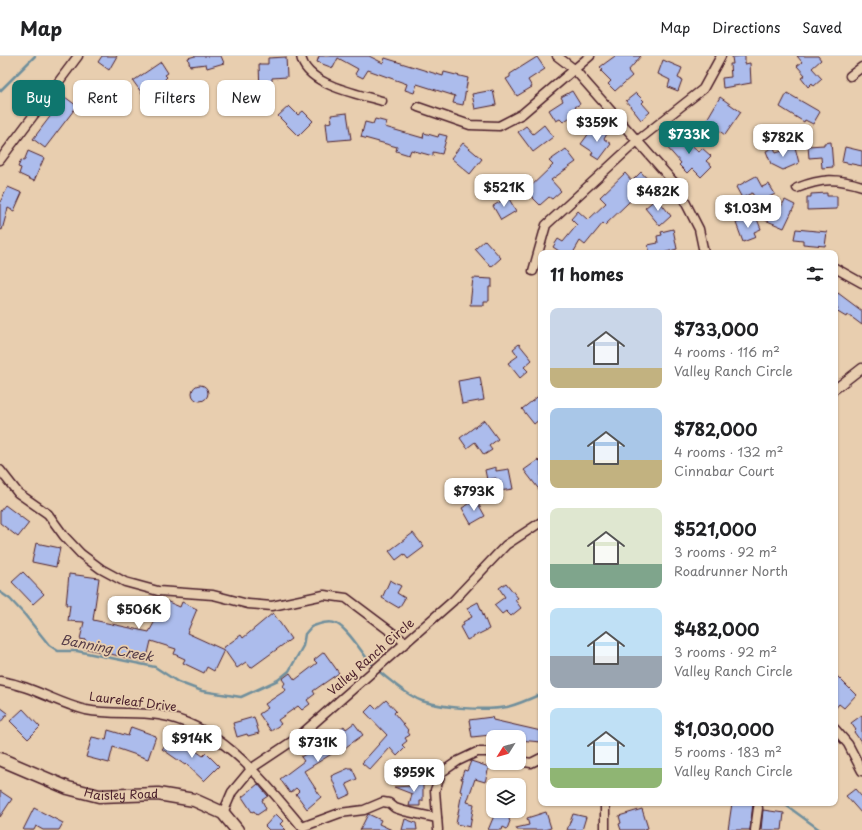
<!DOCTYPE html>
<meta charset="utf-8">
<style>
body{margin:0;font-family:"Playpen Sans",sans-serif;background:#f6f6f6;color:#202124;height:100vh;display:flex;flex-direction:column;font-size:15px;white-space:nowrap}
*{box-sizing:border-box;margin:0}
p{font-size:13px;color:#757577}
.icon{flex:none;width:22px;height:22px;fill:none;stroke:currentColor;stroke-width:2;stroke-linecap:round;stroke-linejoin:round}
.map{position:relative;flex:1;overflow:hidden}
.drawer{position:absolute;left:538px;top:194px;width:300px;height:556px;display:flex;flex-direction:column;background:#fff;border-radius:8px;box-shadow:0 1px 3px #0004}
.drawer>*{flex:none}
.guide{position:absolute;left:12px;top:24px;width:380px;height:36px;display:flex;gap:8px}
.needle{width:26px;rotate:233deg}
.tools{position:absolute;left:486px;top:674px;display:grid;gap:8px}
.tools a{display:grid;place-items:center;width:40px;height:40px;border-radius:8px;background:#fff;box-shadow:0 1px 3px #0004;font-size:20px}
.price{position:absolute;translate:-50% -34px;padding:0 9px;border-radius:8px;background:#fff;color:#222;font-size:13px;line-height:26px;filter:drop-shadow(0 1px 2px #0008)}
.price::after{content:'';position:absolute;left:50%;top:24px;width:12px;height:9px;margin-left:-6px;background:inherit;clip-path:polygon(0 0,100% 0,50% 100%)}
.price.selected{background:#0f766e;color:#fff}
ul{padding:0;list-style:none}
li{display:flex;align-items:center;gap:12px;height:100px;padding:0 12px}
li span{display:grid;place-items:center;flex:none;width:112px;height:80px;border-radius:8px;color:#555}
li>.icon{margin-inline-start:auto}
span .icon{width:48px;height:48px;fill:#fffc;stroke-width:1}
li b{font-size:17px}
h2{display:flex;justify-content:space-between;align-items:center;height:48px;padding:0 12px;font-size:17px}
.tag{padding:0 14px;border-radius:8px;background:#fff;box-shadow:0 1px 3px #0004;font-size:14px;line-height:36px}
.tag.selected{background:#0f766e;color:#fff}
header{display:flex;align-items:center;gap:24px;box-sizing:border-box;height:56px;padding:0 20px;background:#fff;border-bottom:1px solid #e0e0e0}
header strong{font-size:19px}
nav{display:flex;gap:22px;margin-inline-start:auto;font-size:14px}
.map>svg:first-child{display:block}
</style>
<header>
<strong>Map</strong>
<nav><a>Map</a><a>Directions</a><a>Saved</a></nav>
</header>
<div class="map">
<svg width="862" height="774" viewBox="0 0 862 774">
<rect width="100%" height="100%" fill="#e8ceaf"/>
<filter id="ink" filterUnits="userSpaceOnUse"><feTurbulence type="fractalNoise" baseFrequency=".025" numOctaves="2"/><feDisplacementMap in="SourceGraphic" scale="8" xChannelSelector="R" yChannelSelector="G"/><feConvolveMatrix kernelMatrix="1 2 1 2 8 2 1 2 1" color-interpolation-filters="sRGB"/></filter>
<g filter="url(#ink)">
<g fill="none" stroke-linecap="round" stroke-linejoin="round">
<g stroke="#708f9c" stroke-width="2.5">
<path d="M0,35L35,0"/>
<path d="M0,536L10,543L25,559L49,589L58,595H77L155,611L178,626L202,635L241,641L278,624L289,615L303,590L305,578L311,571C319,568 329,564 337,568C349,574 363,599 373,610C384,620 408,640 422,645C442,652 486,655 507,651C519,648 530,643 541,638"/>
<path d="M783,747L820,774"/>
</g>
</g>
<g fill="#acbcec" stroke="#4a1f2b">
<path d="M102,0H117L109,14L98,6Z"/>
<path d="M195,0H221L224,7L207,12L206,8L190,10L188,2Z"/>
<path d="M319,0H369L383,7L385,2L443,20L444,16L468,22L463,49L453,47L455,40L417,28L414,37L405,34L407,28L368,14L363,22L355,18L358,13L338,2L333,12L317,6Z"/>
<path d="M615,0H641L628,15L632,20L615,35L608,28L611,25L601,15L603,14L600,11Z"/>
<path d="M745,0V8L750,7L751,27L723,32L722,22L731,21L730,8H733L732,1Z"/>
<path d="M797,0H818L821,4L812,12L822,23L814,30L812,27L808,31L801,22L805,19L797,10L802,6Z"/>
<path d="M286,1L287,21L272,22V35L260,36L259,8H268V2Z"/>
<path d="M537,1L545,13L528,24L532,31L517,40L506,23L510,21V18Z"/>
<path d="M663,4L682,12L678,22L682,24L678,35L668,31L670,24L658,18Z"/>
<path d="M161,6L168,17L165,19L167,21L159,29L161,32L152,38L150,36L144,40L133,25Z"/>
<path d="M493,34L496,49L475,53L472,38Z"/>
<path d="M572,35L580,48L575,51L578,56L563,66L560,63L556,65L549,54L563,45L561,41Z"/>
<path d="M636,37L644,45L642,47L650,56L641,64L626,45Z"/>
<path d="M787,37L820,56L813,68L805,64L804,66L780,51Z"/>
<path d="M65,41L77,50L45,92L33,83Z"/>
<path d="M720,41L741,56L725,79L706,65Z"/>
<path d="M289,50L298,59L303,55L313,65L298,80L278,60Z"/>
<path d="M347,57L351,83L328,85L326,67L332,66L331,59Z"/>
<path d="M375,63L387,66L385,71L423,82L424,77L438,81L439,78L447,80L442,98L433,96V100L411,94L409,99L396,95L397,91L361,81L365,66L373,68Z"/>
<path d="M544,69L553,81L533,96L518,76L526,70L533,78Z"/>
<path d="M595,69L607,78L604,83L611,88L599,104L591,99L593,96L581,88Z"/>
<path d="M678,76L699,96L702,92L711,100L706,105L712,110L701,121L692,112L687,117L679,109L681,107L665,89Z"/>
<path d="M831,86L833,111L822,112L821,101L809,102L808,90L824,89V87Z"/>
<path d="M463,87L482,103L470,118L451,102Z"/>
<path d="M774,91L776,97L795,91L799,107L783,114L771,108L766,95Z"/>
<path d="M845,91L862,95V110L842,106Z"/>
<path d="M566,93L576,106L551,124L561,135L552,143L549,141L540,149L526,135L553,109L549,105Z"/>
<path d="M28,95L44,102L34,125L19,118L21,112L18,111L21,104L24,105Z"/>
<path d="M641,116L650,126L605,169L603,167L585,189L580,185L573,197H562L553,191L558,183L563,186L577,169L571,163L578,155L588,164L606,147L600,141L625,117L632,125Z"/>
<path d="M756,120L762,131L769,128L775,138L758,147L752,137L742,142L736,131Z"/>
<path d="M8,131L22,137L14,155L8,152L2,174L0,173V146Z"/>
<path d="M827,137V140H837V153L807,154V141H811V138Z"/>
<path d="M508,141L516,155L501,164L493,150Z"/>
<path d="M776,141L781,151L785,144L795,149L784,172L765,164Z"/>
<path d="M657,142L671,160L660,170L645,152Z"/>
<path d="M747,163L749,166L757,163L761,173L754,176L756,181L743,186L736,167Z"/>
<path d="M673,173L677,193L663,197H650L648,189L658,187L657,180L662,179L661,176Z"/>
<path d="M796,173L827,176L825,190L803,188V184L794,183Z"/>
<path d="M485,184L501,202L491,211L475,193Z"/>
<path d="M473,222L492,223V231H489V245H484V249H470Z"/>
<path d="M838,237L862,255V269L854,263L847,259L846,261L836,255L838,252L835,250V241Z"/>
<path d="M519,288L532,304L524,311L528,315L520,322L508,307L518,300L513,293Z"/>
<path d="M480,321L484,344L462,348L458,325Z"/>
<circle cx="200" cy="337" r="8"/>
<path d="M541,338V362L534,368L522,353Z"/>
<path d="M484,364L498,383L489,390L492,394L484,399L475,386L467,392L460,382Z"/>
<path d="M538,404L541,407V436L524,414Z"/>
<path d="M496,411V415L509,413L513,433L499,435L496,422L487,424L485,414Z"/>
<path d="M476,444L485,460L471,468L462,452Z"/>
<path d="M5,449L29,467L18,481L0,467V455Z"/>
<path d="M413,477L424,491L408,503L404,498L396,504L389,495Z"/>
<path d="M36,487L60,492L56,511L32,506Z"/>
<path d="M23,516L44,538L33,548L12,526Z"/>
<path d="M69,518L99,522L93,564L149,576L166,545L180,551L182,546L197,553L187,577L224,594L214,615L207,611L204,617L183,607L185,603L174,598L176,593L151,585L146,606L84,592L86,584L80,583L84,566L68,565L70,549H66Z"/>
<path d="M390,524L401,530L397,537L405,542L399,552L382,542Z"/>
<path d="M506,527L518,542L515,544L521,552L511,560L506,555L502,558L494,549L505,541L499,532Z"/>
<path d="M478,546L489,573L467,584L460,571L464,569L463,566L472,561L467,552Z"/>
<path d="M273,557L291,583L251,612L246,606L237,612L223,592L241,579L243,582Z"/>
<path d="M324,596L339,617L313,635L315,638L307,644L310,648L302,654L298,650L278,664L281,668L271,675L259,658L268,652L265,648L286,634L283,630L285,627L282,623L290,617L295,624L317,607L314,604Z"/>
<path d="M835,618L856,639L844,652L839,648L835,653Z"/>
<path d="M386,644L396,655L394,657L408,674L407,675L410,679L405,682L407,685L402,689L405,692L397,700L390,692L370,714L362,707L387,679L365,656L372,649L376,653Z"/>
<path d="M0,651L8,657L0,667Z"/>
<path d="M23,653L40,671L28,683L10,665Z"/>
<path d="M862,659V687L854,676L856,674L851,667Z"/>
<path d="M254,661L259,677L248,680L247,678L237,681L233,667Z"/>
<path d="M492,661L493,664L541,675V686L519,684V681H499L500,678L472,681L469,664Z"/>
<path d="M354,667L363,679L346,691L342,688L343,691L304,715L321,741L307,753L296,738L299,735L296,732L290,737L280,723L304,705L301,701L313,693L311,691L324,682L325,684L344,670L346,673Z"/>
<path d="M131,671L156,680L148,703L113,691L109,707L86,701L92,681L106,684L108,674L128,680Z"/>
<path d="M179,683L203,700L206,697L219,710L204,725L186,708L185,709L162,693L168,686L174,690Z"/>
<path d="M471,705L489,711L485,726L475,723L467,746L474,748L470,771L456,768L462,736L460,735L463,723H461L464,714L467,715Z"/>
<path d="M349,712H352L357,723L346,728L351,738L340,743L331,720Z"/>
<path d="M412,727H423V745H420V750H409L412,738L394,731L412,730Z"/>
<path d="M258,728L268,740L262,744L266,753L257,759L254,755L252,756L242,741Z"/>
<path d="M855,733L862,741V758L846,740Z"/>
<path d="M0,735L12,743L0,761Z"/>
<path d="M732,747H753L750,774H728Z"/>
<path d="M34,752L63,767L59,774H43L36,770L34,774H23Z"/>
<path d="M642,753L648,772L642,774H621L619,768L621,767L619,760Z"/>
<path d="M763,754L784,757L782,774H761Z"/>
<path d="M496,755H512L509,764L510,765L507,773L503,771L502,774H488Z"/>
<path d="M546,756L551,772L544,774H517L516,772L529,769L527,762Z"/>
<path d="M276,758L283,765L280,768L286,774H269L265,770Z"/>
<path d="M368,758L381,764L379,768L392,774H360Z"/>
<path d="M573,758L586,761L582,774H567Z"/>
<path d="M405,763L416,767L417,774H402Z"/>
</g>
<g fill="none" stroke-linecap="round" stroke-linejoin="round">
<g stroke="#4a1f2b" stroke-width="11">
<g id="street">
<path d="M301,0C305,29 359,38 382,45"/>
<path d="M557,0L574,13L677,130L699,173L704,197"/>
<path d="M850,20L862,11"/>
<path d="M418,51L470,69L499,70L522,58L590,0"/>
<path d="M0,104L78,0"/>
<path d="M797,132C822,122 837,122 862,130"/>
<path d="M835,212L862,227"/>
<path d="M533,215L546,169L637,85L703,33L721,0"/>
<path d="M835,333L862,312"/>
<path d="M0,414L18,437L48,458L64,480L81,498L101,513L125,526L158,535L213,539L248,548L272,550L324,539L346,542L406,587"/>
<path d="M0,625C33,630 56,647 86,654C111,659 135,655 159,659C222,669 264,726 302,771L340,757L364,754L383,746L389,747L395,752L404,755L437,762"/>
<path d="M835,673L848,688L862,715"/>
<path d="M519,705L531,707L541,702"/>
<path d="M605,747V774"/>
<path d="M223,757L232,736L252,712L297,682L453,545L506,489L541,466"/>
<path d="M438,774L435,734L442,716L458,705L477,696H493"/>
<path d="M755,774L758,752"/>
</g>
</g>
<g stroke="#4a1f2b" stroke-width="15">
<g id="secondary">
<path id="s1" d="M0,703L68,732L99,740L158,738L194,744L223,757L237,774"/>
</g>
</g>
<use href="#street" stroke="#e8ceaf" stroke-width="8"/>
<use href="#secondary" stroke="#e8ceaf" stroke-width="12"/>
</g>
</g>
<g text-anchor="middle" stroke-width="3.5" stroke-linejoin="round" paint-order="stroke">
<g font-size="12" fill="#4a1f2b" stroke="#e8ceaf">
<text transform="translate(371 601) rotate(-41)" y="4">Valley Ranch Circle</text>
<text transform="translate(133 646) rotate(7)" y="4">Laureleaf Drive</text>
<text dy="4" stroke="none"><textPath href="#s1" startOffset="128">Haisley Road</textPath></text>
</g>
<g font-size="13" font-style="italic" fill="#543b47" stroke="#e8ceaf">
<text transform="translate(107 592) rotate(11)" y="5">Banning Creek</text>
</g>
</g>
</svg>
<div class="tools">
<a><svg class="needle" viewBox="-14 -14 28 28"><path d="M0-13l5 13h-10z" fill="#e53935"/><path d="M0 13l5-13h-10z" fill="#757577"/></svg></a>
<a><svg class="icon" aria-label="layers" viewBox="0 0 24 24"><path d="M12 4l9 5-9 5-9-5zM3 14l9 5 9-5"/></svg></a>
</div>
<b class="price" style="left:597px;top:87px">$359K</b>
<b class="price selected" style="left:689px;top:99px">$733K</b>
<b class="price" style="left:783px;top:102px">$782K</b>
<b class="price" style="left:504px;top:152px">$521K</b>
<b class="price" style="left:658px;top:156px">$482K</b>
<b class="price" style="left:748px;top:173px">$1.03M</b>
<b class="price" style="left:474px;top:456px">$793K</b>
<b class="price" style="left:139px;top:574px">$506K</b>
<b class="price" style="left:192px;top:703px">$914K</b>
<b class="price" style="left:318px;top:707px">$731K</b>
<b class="price" style="left:414px;top:737px">$959K</b>
<div class="guide">
<a class="tag selected">Buy</a>
<a class="tag">Rent</a>
<a class="tag">Filters</a>
<a class="tag">New</a>
</div>
<section class="drawer">
<h2>11 homes<svg class="icon" aria-label="filters" viewBox="0 0 24 24"><path d="M4 7h16M4 17h16"/><circle cx="9" cy="7" r="2"/><circle cx="15" cy="17" r="2"/></svg></h2>
<ul>
<li><span style="background:linear-gradient(#c9d6e8 75%,#c2b280 0)"><svg class="icon" aria-label="home" viewBox="0 0 24 24"><path d="M3 11l9-7 9 7M6 9v11h12V9"/></svg></span><div><b>$733,000</b><p>4 rooms · 116 m²</p><p>Valley Ranch Circle</p></div></li>
<li><span style="background:linear-gradient(#a9c7e8 65%,#c2b280 0)"><svg class="icon" aria-label="home" viewBox="0 0 24 24"><path d="M3 11l9-7 9 7M6 9v11h12V9"/></svg></span><div><b>$782,000</b><p>4 rooms · 132 m²</p><p>Cinnabar Court</p></div></li>
<li><span style="background:linear-gradient(#dfe7d0 70%,#7fa58c 0)"><svg class="icon" aria-label="home" viewBox="0 0 24 24"><path d="M3 11l9-7 9 7M6 9v11h12V9"/></svg></span><div><b>$521,000</b><p>3 rooms · 92 m²</p><p>Roadrunner North</p></div></li>
<li><span style="background:linear-gradient(#bfe0f5 60%,#9aa5b1 0)"><svg class="icon" aria-label="home" viewBox="0 0 24 24"><path d="M3 11l9-7 9 7M6 9v11h12V9"/></svg></span><div><b>$482,000</b><p>3 rooms · 92 m²</p><p>Valley Ranch Circle</p></div></li>
<li><span style="background:linear-gradient(#bfe0f5 75%,#8fb573 0)"><svg class="icon" aria-label="home" viewBox="0 0 24 24"><path d="M3 11l9-7 9 7M6 9v11h12V9"/></svg></span><div><b>$1,030,000</b><p>5 rooms · 183 m²</p><p>Valley Ranch Circle</p></div></li>
</ul>
</section>
</div>
